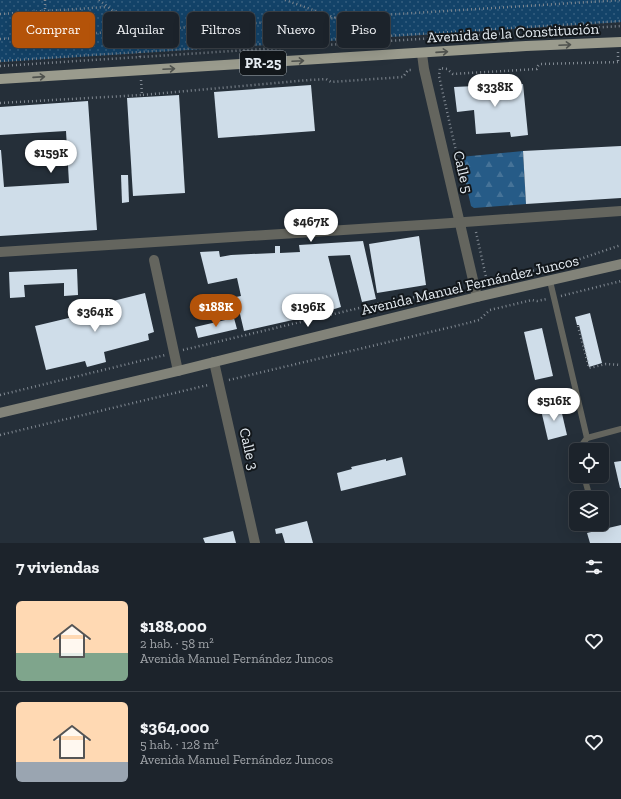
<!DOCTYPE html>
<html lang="es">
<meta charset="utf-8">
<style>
body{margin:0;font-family:"Zilla Slab",serif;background:#292f37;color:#f1f3f6;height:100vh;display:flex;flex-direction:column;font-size:15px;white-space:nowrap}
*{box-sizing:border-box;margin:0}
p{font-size:13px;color:#a0a4a9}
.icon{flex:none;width:22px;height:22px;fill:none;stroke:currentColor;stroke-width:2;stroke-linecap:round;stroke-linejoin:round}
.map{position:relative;height:543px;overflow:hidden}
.side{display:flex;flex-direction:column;background:#1c232b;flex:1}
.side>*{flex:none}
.guide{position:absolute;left:12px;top:12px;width:400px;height:36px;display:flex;gap:8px}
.fabs{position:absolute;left:569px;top:443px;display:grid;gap:8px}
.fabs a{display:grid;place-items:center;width:40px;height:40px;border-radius:6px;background:#1c232b;box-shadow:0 4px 16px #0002,0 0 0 1px #3a4047;font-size:20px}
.price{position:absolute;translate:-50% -34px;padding:0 9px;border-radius:14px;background:#fff;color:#222;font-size:13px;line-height:26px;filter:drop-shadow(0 1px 2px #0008)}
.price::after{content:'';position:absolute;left:50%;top:24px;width:12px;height:9px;margin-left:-6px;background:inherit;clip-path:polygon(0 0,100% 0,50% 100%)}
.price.current{background:#b45309;color:#fff}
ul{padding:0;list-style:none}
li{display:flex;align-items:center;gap:12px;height:100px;padding:0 16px}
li+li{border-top:1px solid #3a4047}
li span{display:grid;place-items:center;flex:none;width:112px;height:80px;border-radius:6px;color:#555}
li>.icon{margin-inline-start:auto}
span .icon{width:48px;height:48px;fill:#fffc;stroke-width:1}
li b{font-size:17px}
h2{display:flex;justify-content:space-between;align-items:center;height:48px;padding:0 16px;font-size:17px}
.pill{padding:0 14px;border-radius:6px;background:#1c232b;box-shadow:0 4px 16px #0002,0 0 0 1px #3a4047;font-size:14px;line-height:36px}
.pill.current{background:#b45309;color:#fff}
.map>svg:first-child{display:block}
</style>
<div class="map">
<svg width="621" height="543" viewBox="0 0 621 543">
<defs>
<pattern id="forest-firs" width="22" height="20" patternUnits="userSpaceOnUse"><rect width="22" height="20" fill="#265b87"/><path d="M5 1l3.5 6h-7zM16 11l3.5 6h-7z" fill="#467398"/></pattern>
<pattern id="park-dots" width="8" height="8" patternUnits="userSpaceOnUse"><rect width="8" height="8" fill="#134369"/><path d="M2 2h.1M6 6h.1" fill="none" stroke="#355e7f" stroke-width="1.8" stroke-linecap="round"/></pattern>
</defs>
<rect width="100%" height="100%" fill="#252f39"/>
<path fill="url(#forest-firs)" d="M523,151L526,204L474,208L471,206L460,157Z"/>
<path fill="url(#park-dots)" d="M0,0H621V22L0,62Z"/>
<g fill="#cfdde9">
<path d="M490,80V87L523,84L528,135L511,137L510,132L476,134L474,110L457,112L454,87L476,86L475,81Z"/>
<path d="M311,85L315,131L218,138L214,92Z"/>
<path d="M179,95L185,193L133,196L127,98Z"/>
<path d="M88,101L97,230L0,236V150H1L4,187L69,183L66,131L0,135V107Z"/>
<path d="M621,146V198L526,204L523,151Z"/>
<path d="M121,175H128L129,202L122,203Z"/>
<path d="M419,236L426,285L377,293L369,244Z"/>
<path d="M363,241L376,299L362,302L350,255L328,256L341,307L315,315L244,331L236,297L241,296L237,278L208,284L200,252L219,251L220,257L231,255L275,253V246H280V253L300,252L299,245Z"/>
<path d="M77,269L78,295L64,296V283L24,285L25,297L10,298L9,272Z"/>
<path d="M145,293L154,332L148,334L149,340L104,352L106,362L87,367L85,361L46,370L35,326L94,312L93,306Z"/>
<path d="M590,313L602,363L589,367L579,325H577L575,317Z"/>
<path d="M234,318L237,329L198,338L195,327Z"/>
<path d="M542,328L553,376L535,380L524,332Z"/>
<path d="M560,405L567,435L548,440L541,410Z"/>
<path d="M402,457L406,475L341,491L337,473L352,469L351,467L386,459V461Z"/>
<path d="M621,461V488H620L614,462Z"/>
<path d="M307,521L313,543H285L282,533L276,534L275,529Z"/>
<path d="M621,525V543H590L587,533Z"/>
<path d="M233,531L236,543H205L203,538Z"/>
</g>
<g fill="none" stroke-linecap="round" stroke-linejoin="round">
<g stroke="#818992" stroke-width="2.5" stroke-dasharray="1 3" stroke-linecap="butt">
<path d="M45,0V11"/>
<path d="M99,0L112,10L126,14"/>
<path d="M285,0L336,18"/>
<path d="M0,14L106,7"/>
<path d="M138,28L140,57"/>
<path d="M0,39L621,0"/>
<path d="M618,52V62"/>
<path d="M0,61L621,21"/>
<path d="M0,66L621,26"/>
<path d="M141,80L142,95L309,80L326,79L331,82L403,77L408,70H413"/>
<path d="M0,103L142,95"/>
<path d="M465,191L439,76L440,68L447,69L453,74L537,69L538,66L540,64L621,62"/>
<path d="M476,232L486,277L490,281L574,261L621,245"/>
<path d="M561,296L621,281"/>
<path d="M578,326L589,368L606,364L621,365"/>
<path d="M183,350L376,304L432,294L463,286"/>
<path d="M229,380L464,324L479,320L490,310L532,300L537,301L547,299"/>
<path d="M0,395L165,355"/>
<path d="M0,435L208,385"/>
</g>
<g stroke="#64655e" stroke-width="6">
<path d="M550,281L587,438L578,450"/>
<path d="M587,438L621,429"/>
<path d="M584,476L590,498"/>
</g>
<g stroke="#64655e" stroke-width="10">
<path d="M422,54L424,69L477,297"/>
<path d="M0,252L437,224L621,211"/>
<path d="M154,260L178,371"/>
<path d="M214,362L255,543"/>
</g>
<path stroke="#828379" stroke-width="10" d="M0,413L178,371L477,297L621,264"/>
<path stroke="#9a9b8d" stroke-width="10" d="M0,79L526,46L621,42"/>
</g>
<defs><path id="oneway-shaft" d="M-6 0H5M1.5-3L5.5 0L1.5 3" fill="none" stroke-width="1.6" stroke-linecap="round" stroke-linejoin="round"/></defs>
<g stroke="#4f524e">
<use href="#oneway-shaft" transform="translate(565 45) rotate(-3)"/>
<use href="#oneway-shaft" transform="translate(442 52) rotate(-4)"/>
<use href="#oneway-shaft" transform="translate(298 61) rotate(-3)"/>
<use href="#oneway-shaft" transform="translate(169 69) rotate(-3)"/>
<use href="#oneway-shaft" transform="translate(39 77) rotate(-4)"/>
</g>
<g text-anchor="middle" stroke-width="4" stroke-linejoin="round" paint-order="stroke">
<rect fill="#12171b" stroke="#a6adb2" stroke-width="1" x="240" y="51" width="46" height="24" rx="3"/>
<g font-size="14" font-weight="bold" fill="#e6edf3">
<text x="263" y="68">PR-25</text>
</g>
<g font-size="15" fill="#e6edf3" stroke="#12171b">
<text transform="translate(513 33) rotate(-3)" y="5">Avenida de la Constitución</text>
<text transform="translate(463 172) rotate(77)" y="5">Calle 5</text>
<text transform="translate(470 285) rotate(-13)" y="5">Avenida Manuel Fernández Juncos</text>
<text transform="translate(249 449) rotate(77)" y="5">Calle 3</text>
</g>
</g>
</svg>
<div class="fabs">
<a><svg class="icon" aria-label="locate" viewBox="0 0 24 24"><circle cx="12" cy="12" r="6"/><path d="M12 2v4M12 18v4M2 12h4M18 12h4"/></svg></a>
<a><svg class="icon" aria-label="layers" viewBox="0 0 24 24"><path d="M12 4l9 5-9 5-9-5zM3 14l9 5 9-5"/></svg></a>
</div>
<b class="price" style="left:495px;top:108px">$338K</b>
<b class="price" style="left:51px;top:174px">$159K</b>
<b class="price" style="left:311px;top:243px">$467K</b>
<b class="price current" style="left:216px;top:328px">$188K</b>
<b class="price" style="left:308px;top:328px">$196K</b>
<b class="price" style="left:95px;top:333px">$364K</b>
<b class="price" style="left:554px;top:422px">$516K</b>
<div class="guide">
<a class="pill current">Comprar</a>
<a class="pill">Alquilar</a>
<a class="pill">Filtros</a>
<a class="pill">Nuevo</a>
<a class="pill">Piso</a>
</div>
</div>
<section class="side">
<h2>7 viviendas<svg class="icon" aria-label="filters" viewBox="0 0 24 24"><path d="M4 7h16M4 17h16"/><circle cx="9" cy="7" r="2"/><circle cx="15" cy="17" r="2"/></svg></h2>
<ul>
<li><span style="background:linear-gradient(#ffd9b3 65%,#7fa58c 0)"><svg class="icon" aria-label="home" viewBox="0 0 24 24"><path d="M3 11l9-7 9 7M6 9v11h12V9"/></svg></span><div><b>$188,000</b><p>2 hab. · 58 m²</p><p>Avenida Manuel Fernández Juncos</p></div><svg class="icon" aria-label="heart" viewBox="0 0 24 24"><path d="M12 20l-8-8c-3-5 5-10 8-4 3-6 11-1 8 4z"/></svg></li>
<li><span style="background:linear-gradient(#ffd9b3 75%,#9aa5b1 0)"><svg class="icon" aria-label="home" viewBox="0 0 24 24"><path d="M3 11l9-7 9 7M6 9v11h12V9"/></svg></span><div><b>$364,000</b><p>5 hab. · 128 m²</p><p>Avenida Manuel Fernández Juncos</p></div><svg class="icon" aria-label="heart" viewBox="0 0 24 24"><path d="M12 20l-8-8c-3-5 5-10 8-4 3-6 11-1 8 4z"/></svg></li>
</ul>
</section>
